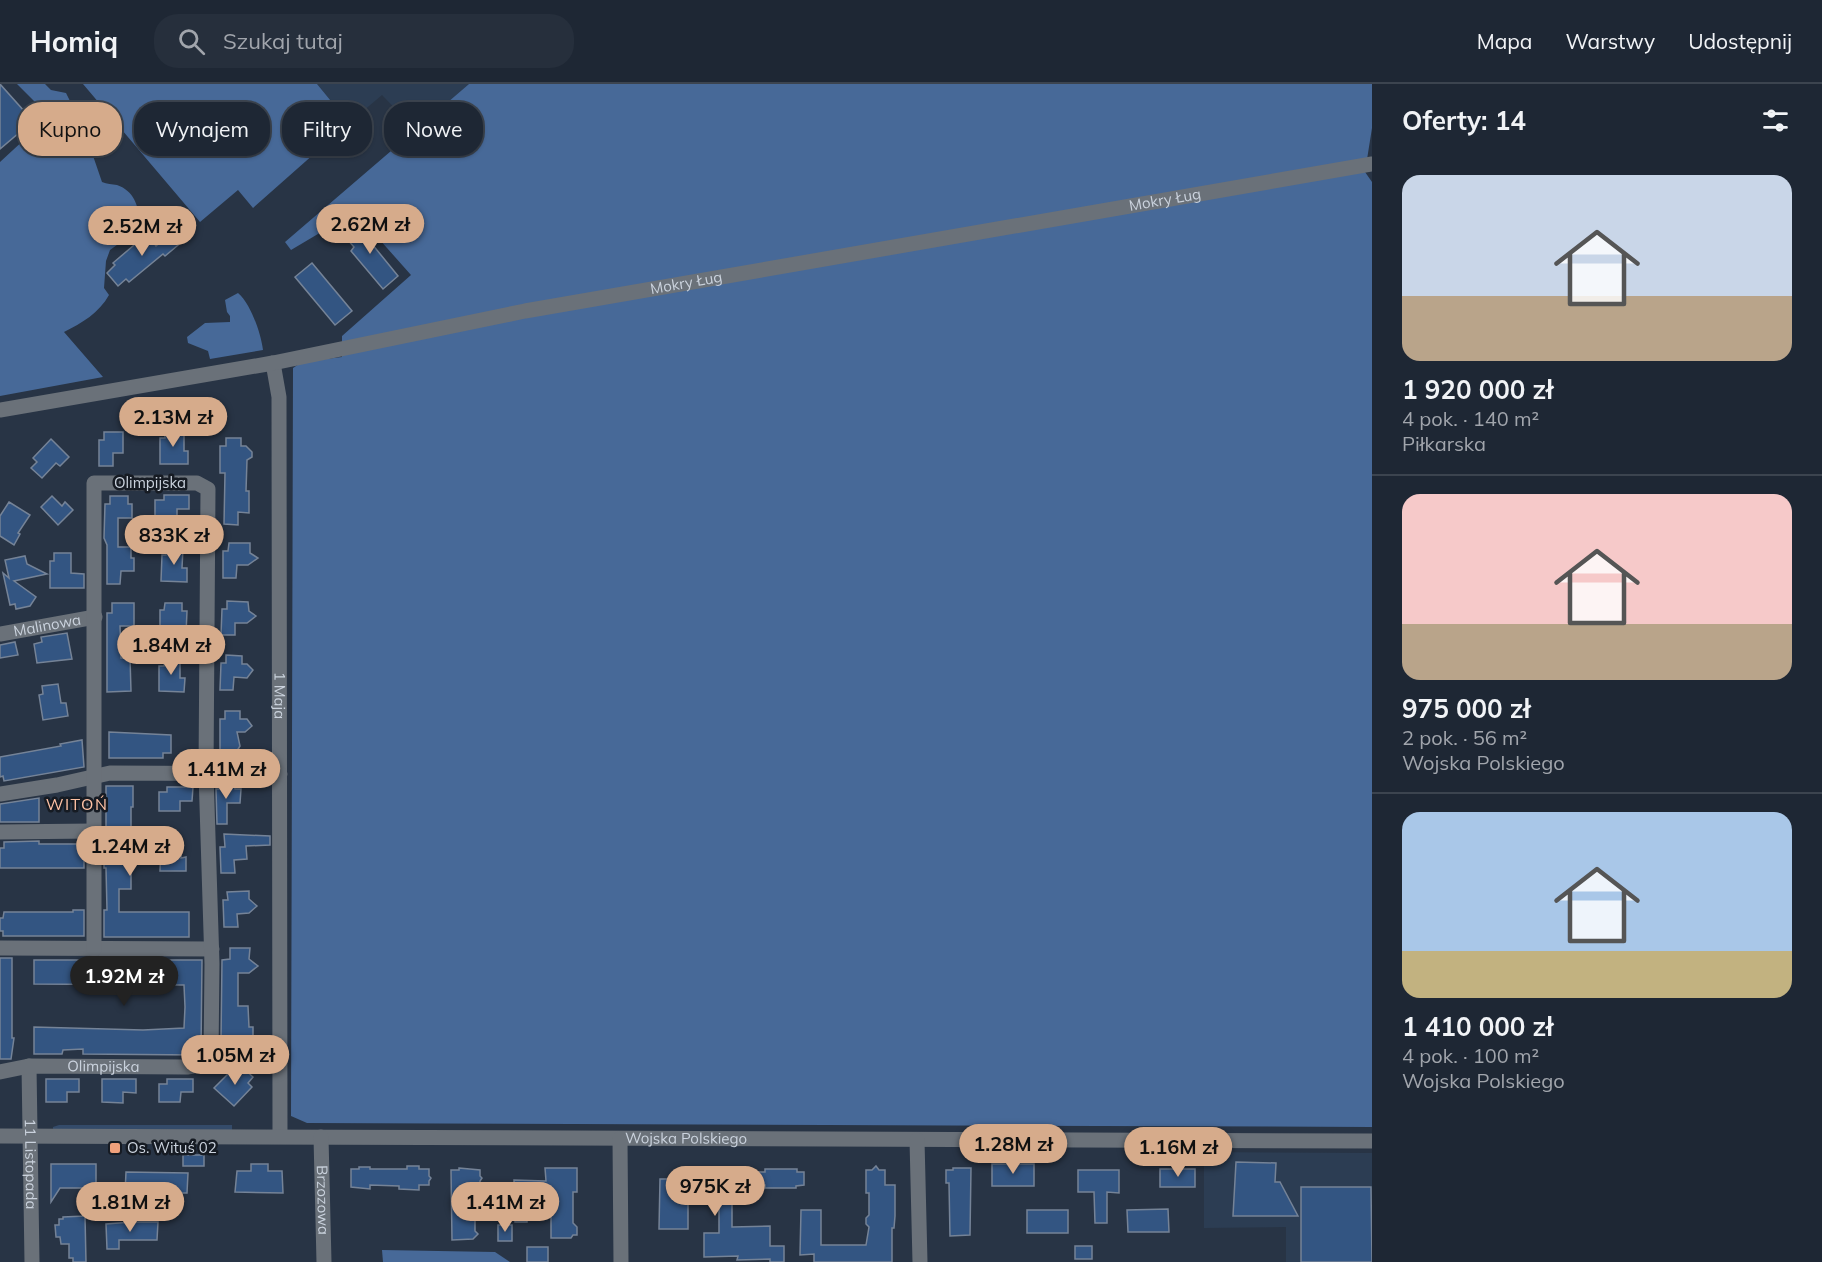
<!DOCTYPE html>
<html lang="pl">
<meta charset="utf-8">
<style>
body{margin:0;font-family:Mulish,sans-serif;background:#262f3c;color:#f1f3f6;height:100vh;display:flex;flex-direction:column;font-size:22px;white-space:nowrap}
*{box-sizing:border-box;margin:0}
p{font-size:20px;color:#a1a5ac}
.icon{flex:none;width:33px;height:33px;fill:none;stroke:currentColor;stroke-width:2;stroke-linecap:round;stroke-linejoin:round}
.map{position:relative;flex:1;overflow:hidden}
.panel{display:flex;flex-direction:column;background:#1e2734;width:450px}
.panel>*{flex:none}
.top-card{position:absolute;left:18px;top:18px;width:570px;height:54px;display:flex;gap:12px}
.price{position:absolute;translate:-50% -51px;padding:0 14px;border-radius:21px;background:#d6ab8b;color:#111;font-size:20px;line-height:39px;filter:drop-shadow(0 2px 3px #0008)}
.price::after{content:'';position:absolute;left:50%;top:36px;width:18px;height:14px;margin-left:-9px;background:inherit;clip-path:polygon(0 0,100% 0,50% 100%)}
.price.selected{background:#222;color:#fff}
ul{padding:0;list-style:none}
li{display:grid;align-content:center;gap:12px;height:318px;padding:0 30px}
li+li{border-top:2px solid #3c444f}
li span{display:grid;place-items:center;height:186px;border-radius:18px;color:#555}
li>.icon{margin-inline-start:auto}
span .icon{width:108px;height:108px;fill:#fffc;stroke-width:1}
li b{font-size:26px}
h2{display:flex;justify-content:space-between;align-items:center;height:72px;padding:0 30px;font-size:26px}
.chip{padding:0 21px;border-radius:24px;background:#1e2734;box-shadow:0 2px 4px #0004,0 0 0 2px #3c444f;font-size:21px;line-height:54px}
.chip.selected{background:#d6ab8b;color:#111}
header{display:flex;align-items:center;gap:36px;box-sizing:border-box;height:84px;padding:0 30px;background:#1e2734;border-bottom:2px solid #3c444f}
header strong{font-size:28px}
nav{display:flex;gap:33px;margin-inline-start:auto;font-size:21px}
.search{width:420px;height:54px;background:#262f3c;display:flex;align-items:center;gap:15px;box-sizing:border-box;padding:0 21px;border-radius:24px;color:#a1a5ac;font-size:22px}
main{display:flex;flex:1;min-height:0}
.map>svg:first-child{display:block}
</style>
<header>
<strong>Homiq</strong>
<div class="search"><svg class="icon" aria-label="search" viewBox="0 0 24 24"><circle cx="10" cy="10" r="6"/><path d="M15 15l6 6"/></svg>Szukaj tutaj</div>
<nav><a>Mapa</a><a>Warstwy</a><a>Udostępnij</a></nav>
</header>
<main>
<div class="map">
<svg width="1372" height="1178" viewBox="0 0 1372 1178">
<rect width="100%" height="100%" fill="#283445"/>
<g fill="#2c3d53">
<path d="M317,0H469L416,46L382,11L349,39Z"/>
<path d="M1204,1068L1372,1069V1178H1286V1143L1204,1144Z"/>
</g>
<path fill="#344b6a" d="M59,1041H232V1046L53,1045V1043Z"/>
<g fill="#476998">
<path d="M17,0H45L51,6L66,9L72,21L73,34L81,53L90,63L102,98C107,100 112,100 117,101C134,107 138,121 140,137L121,158L110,166L106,177L104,204L109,211C99,229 82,239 64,248L103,293L0,312V78L39,42L42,29L36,19Z"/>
<path d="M83,0H317L349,39L253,124L238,106L200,138Z"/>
<path d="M469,0H1372V44L1365,88L1372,98V1043L307,1039L291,1032L293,284L302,278L342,273V252L411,191L355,128L291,166L285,158Z"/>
<path d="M238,209C251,220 261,250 263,266L210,275L208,267L188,259L187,253L205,239L230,238V232L227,228L225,216Z"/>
<path d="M382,1166L495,1168L510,1178H383Z"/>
</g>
<g fill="#335582" stroke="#758397" stroke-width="1.5">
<path d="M0,0L33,37L0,65Z"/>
<path d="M357,137L374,158L372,160L398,192L383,205L351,167L354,163L342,149Z"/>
<path d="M175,147L183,157L165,172L163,170L129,198L126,195L118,202L107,189L115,181L113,179L147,150L156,162Z"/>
<path d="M312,179L352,227L335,241L295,193Z"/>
<path d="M165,346H184V367H188V380H160V354H165Z"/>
<path d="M104,348H123V369H113V382H99V356H104Z"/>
<path d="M226,354H241V362H246L252,368V373L247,376L246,407H249V429L238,428V441L224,440L225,389H220V362H226Z"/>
<path d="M51,355L69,373L60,382L56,379L42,394L31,384L37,378L33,374Z"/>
<path d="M164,411H189V425H177V435H155V416H164Z"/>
<path d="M52,412L62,422L65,418L73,426L58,441L41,423Z"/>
<path d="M110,412H128V420H132V434H118V463H131V474H134V487H121L120,500H107V461L104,454L105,420H110Z"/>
<path d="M9,418L30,431L18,449L20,450L14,461L0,452V432Z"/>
<path d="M229,459H250V469L258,474L248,481H237L236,494H223V467H228Z"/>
<path d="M167,464H183L182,484H187V498L161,497L162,471H166Z"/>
<path d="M54,469H71V489L84,490V504H50V477H54Z"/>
<path d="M25,472L27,480L47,490L14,497L36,513L30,522L16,525L15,520L10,521L3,489L9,494L5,476Z"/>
<path d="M227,517L248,518L249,527L256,532L247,539H235V551H221L222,525H227Z"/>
<path d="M112,519H134V542H120L121,574H130L131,607L107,608V529H112Z"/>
<path d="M165,519H182V527H187L186,550H160V526H164Z"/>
<path d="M67,549L72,575L37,579L34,560L42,558L41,553Z"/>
<path d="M15,558L18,571L0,574V561Z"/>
<path d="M226,571L242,572V580H247L253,586L247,594L234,593L233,606H220L221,579H226Z"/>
<path d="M164,574L180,575V594H185L184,608L159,607V582H164Z"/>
<path d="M58,600L61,619H66L68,632L43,636L39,611L43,610L42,602Z"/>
<path d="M225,627H240V635H247L252,642L245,648H237L240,662L235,670L234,680H220V635H225Z"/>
<path d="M109,648L171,651V669H163V674H109Z"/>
<path d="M82,656L84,683L4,697L3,692L0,693V673L61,662L60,660Z"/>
<path d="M219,699H234L235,705H241L240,719H227V740H217L216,705H219Z"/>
<path d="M106,702H133V723H131V805H119V828H189V853H104V826H107L106,784H104V759H106Z"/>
<path d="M167,703H193L192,717H180V727H159V708H167Z"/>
<path d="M39,714V738H0V720Z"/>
<path d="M224,750L270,752V761L246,762L247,775L234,776L235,789H221L220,763H225Z"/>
<path d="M165,754H181V774L186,773V787H160L161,761H165Z"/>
<path d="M39,757V760H84V784H0V764H4V758Z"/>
<path d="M249,807V815L257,822L249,829L237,830L238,843H224L223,816H228L227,808Z"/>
<path d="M73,826H84V852H3V847H0V834H3L4,828H73Z"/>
<path d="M230,864H250L249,875L258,882L249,889H238V922H248L249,943H253V956H221L222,876L230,875Z"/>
<path d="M0,874H12V954H14L11,975H0Z"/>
<path d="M34,876H202L201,967L197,971L83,970V965L63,966L62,970H34V943L143,946L184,944L185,923L184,901L34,900Z"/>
<path d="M242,983L253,993L248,999L252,1003L234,1022L214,1004L233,985L236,988Z"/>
<path d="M46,995H79V1008H67V1018H46Z"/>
<path d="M102,995H136V1009L123,1008V1019L102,1018Z"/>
<path d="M167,995H193V1008H181L180,1018H159V1000H167Z"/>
<rect x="183" y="1071" width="21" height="11"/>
<path d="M1236,1078L1276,1079L1275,1098H1280L1298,1132H1233Z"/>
<path d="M51,1080H96V1118L87,1104H60L51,1118Z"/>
<path d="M251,1080H268V1087H282L283,1109L235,1108L237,1087H251Z"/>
<rect x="992" y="1080" width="42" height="22"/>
<path d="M407,1082H419V1085H429V1092L431,1094L429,1097V1101H419V1106L399,1105V1102L370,1101V1105L351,1103V1085H359V1083H370V1085H407Z"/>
<path d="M876,1082L879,1086H885V1101H895V1132L894,1144H892V1178H814V1170L800,1171L801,1126H821V1161H866L869,1143L866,1140V1134L869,1131V1109H866V1086H872Z"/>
<path d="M459,1084L480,1086V1092L482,1094L480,1097V1102L470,1103V1125H473L478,1130L475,1133V1147L478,1150L473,1155L452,1156L451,1086H459Z"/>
<path d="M545,1084H577V1108H573V1139L577,1143V1151H573L571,1154H551V1108H530V1110H527V1138H515L514,1096L546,1097Z"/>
<path d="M953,1084H971L970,1151L950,1152L949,1099H946V1086H953Z"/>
<path d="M732,1085V1143L770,1142V1162H784V1178H770V1175L737,1176L738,1172L704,1173V1149H719V1117L688,1118V1145H659L660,1095H700L702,1086Z"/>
<path d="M765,1085H797V1088H804V1101L796,1102V1104H765V1101H758V1088H765Z"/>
<rect x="1160" y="1085" width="35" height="18"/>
<path d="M1078,1086H1119V1109L1107,1108V1139H1095L1094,1108H1078Z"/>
<path d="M126,1088L188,1089L187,1109H125Z"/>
<path d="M1301,1103H1371L1372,1178H1301Z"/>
<path d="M1168,1125L1169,1148H1128L1127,1126Z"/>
<rect x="1027" y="1126" width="41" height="23"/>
<path d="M85,1132L86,1178H73V1174H69V1160H61L60,1153H56L55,1141H59V1135H63V1133Z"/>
<path d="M132,1138H158L157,1156H119V1165H107L106,1140Z"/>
<rect x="498" y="1141" width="14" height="16"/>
<rect x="1075" y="1162" width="17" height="13"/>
<rect x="527" y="1163" width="21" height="15"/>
</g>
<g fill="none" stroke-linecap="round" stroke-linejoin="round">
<g stroke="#6a7179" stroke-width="15">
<path id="s1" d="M273,279L279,313L280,1052"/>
<path id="s2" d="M0,326L273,279L525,227L1372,80"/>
<path id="s3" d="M0,550L95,533"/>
<path d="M0,710L57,701L110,689L280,690"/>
<path d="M0,748L94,747"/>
<path d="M0,864L212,865"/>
<path id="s4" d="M29,982L32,1178"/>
<path id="s5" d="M0,988L29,982L187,983L200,981L211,972L212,880L206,689L208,405L197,399H94V865"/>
<path id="s6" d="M0,1052L1372,1057"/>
<path id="s7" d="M321,1053L324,1178"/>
<path d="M620,1055L621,1178"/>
<path d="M917,1056L920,1178"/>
</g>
</g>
<rect fill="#f1a17c" stroke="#161b23" stroke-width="2" x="109" y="1058" width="12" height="12" rx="3"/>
<g text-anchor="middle" stroke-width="5" stroke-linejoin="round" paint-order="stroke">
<g font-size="15" fill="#cad2dd" stroke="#161b23">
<text dy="5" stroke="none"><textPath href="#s2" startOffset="1184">Mokry Ług</textPath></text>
<text dy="5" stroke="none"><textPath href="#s2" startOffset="698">Mokry Ług</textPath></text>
<text x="150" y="404">Olimpijska</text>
<text dy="5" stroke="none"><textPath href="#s3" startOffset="48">Malinowa</textPath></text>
<text dy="5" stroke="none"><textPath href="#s1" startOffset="333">1 Maja</textPath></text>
<text dy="5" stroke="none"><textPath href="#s5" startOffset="104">Olimpijska</textPath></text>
<text dy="5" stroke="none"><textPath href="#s6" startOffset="686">Wojska Polskiego</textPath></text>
<text dy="5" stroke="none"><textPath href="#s4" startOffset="98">11 Listopada</textPath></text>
<text dy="5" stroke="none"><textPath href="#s7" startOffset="63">Brzozowa</textPath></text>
</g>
<g font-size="15" fill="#cad2dd" stroke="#161b23" text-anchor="start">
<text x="127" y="1069">Os. Wituś 02</text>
</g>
<g font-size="16" letter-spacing="1.5" fill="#ffc2a5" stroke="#161b23">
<text x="77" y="726">WITOŃ</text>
</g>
</g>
</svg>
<b class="price" style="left:370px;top:171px">2.62M zł</b>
<b class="price" style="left:142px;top:173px">2.52M zł</b>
<b class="price" style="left:173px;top:364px">2.13M zł</b>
<b class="price" style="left:174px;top:482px">833K zł</b>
<b class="price" style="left:171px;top:592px">1.84M zł</b>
<b class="price" style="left:226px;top:716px">1.41M zł</b>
<b class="price" style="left:130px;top:793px">1.24M zł</b>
<b class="price selected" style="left:124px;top:923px">1.92M zł</b>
<b class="price" style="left:235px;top:1002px">1.05M zł</b>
<b class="price" style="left:1013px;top:1091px">1.28M zł</b>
<b class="price" style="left:1178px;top:1094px">1.16M zł</b>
<b class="price" style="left:715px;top:1133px">975K zł</b>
<b class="price" style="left:130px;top:1149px">1.81M zł</b>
<b class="price" style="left:505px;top:1149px">1.41M zł</b>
<div class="top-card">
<a class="chip selected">Kupno</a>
<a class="chip">Wynajem</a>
<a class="chip">Filtry</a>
<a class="chip">Nowe</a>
</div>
</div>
<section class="panel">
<h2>Oferty: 14<svg class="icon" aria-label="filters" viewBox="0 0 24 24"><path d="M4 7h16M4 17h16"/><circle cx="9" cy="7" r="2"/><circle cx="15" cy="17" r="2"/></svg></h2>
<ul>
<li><span style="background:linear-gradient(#c9d6e8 65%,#b9a48a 0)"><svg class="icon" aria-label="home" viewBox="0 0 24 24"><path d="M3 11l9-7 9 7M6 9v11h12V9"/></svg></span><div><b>1 920 000 zł</b><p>4 pok. · 140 m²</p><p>Piłkarska</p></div></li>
<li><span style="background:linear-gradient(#f6c9c9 70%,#b9a48a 0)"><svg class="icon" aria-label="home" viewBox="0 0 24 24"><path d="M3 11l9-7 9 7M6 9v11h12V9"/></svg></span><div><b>975 000 zł</b><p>2 pok. · 56 m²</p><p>Wojska Polskiego</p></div></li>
<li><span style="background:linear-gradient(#a9c7e8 75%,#c2b280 0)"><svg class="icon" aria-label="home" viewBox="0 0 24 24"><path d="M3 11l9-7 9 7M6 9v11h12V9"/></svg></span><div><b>1 410 000 zł</b><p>4 pok. · 100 m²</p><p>Wojska Polskiego</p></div></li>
</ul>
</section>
</main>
